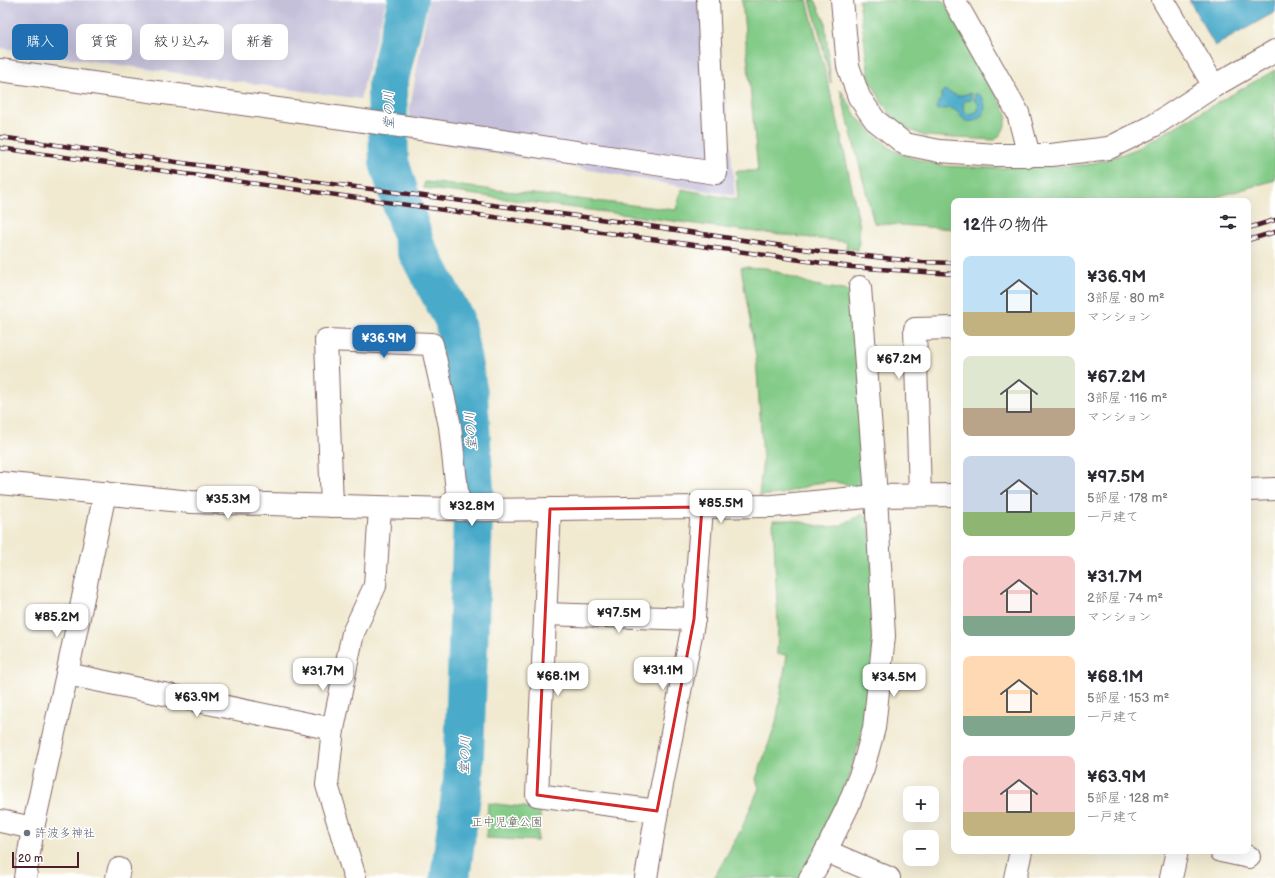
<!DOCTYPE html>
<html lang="ja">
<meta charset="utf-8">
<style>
body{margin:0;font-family:"Balsamiq Sans","Klee One",sans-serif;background:#f2f2f3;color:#2b2b33;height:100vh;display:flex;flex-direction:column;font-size:15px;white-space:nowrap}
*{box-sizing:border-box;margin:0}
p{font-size:13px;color:#7c7c81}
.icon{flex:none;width:22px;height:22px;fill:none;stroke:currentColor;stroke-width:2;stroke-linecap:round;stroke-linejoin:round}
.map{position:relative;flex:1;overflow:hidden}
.details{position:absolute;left:951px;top:198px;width:300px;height:656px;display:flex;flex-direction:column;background:#fff;border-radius:8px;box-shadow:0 4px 16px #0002}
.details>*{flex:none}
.guide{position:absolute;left:12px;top:24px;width:380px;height:36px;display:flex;gap:8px}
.tools{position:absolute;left:903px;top:786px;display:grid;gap:8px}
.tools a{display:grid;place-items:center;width:36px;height:36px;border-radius:8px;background:#fff;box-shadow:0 4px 16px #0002;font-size:20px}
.scale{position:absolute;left:12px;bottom:10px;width:67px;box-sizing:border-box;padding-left:4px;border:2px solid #4a1f2b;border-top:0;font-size:11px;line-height:14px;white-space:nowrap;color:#4a1f2b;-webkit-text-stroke:3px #fff;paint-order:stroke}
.price{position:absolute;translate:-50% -34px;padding:0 9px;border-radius:8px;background:#fff;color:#222;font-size:13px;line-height:26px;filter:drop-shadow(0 1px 2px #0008)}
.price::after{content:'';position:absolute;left:50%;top:24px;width:12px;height:9px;margin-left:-6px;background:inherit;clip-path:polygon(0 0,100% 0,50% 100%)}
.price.current{background:#1f6fb2;color:#fff}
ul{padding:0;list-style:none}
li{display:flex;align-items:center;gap:12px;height:100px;padding:0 12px}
li span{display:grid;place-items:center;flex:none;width:112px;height:80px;border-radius:8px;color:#555}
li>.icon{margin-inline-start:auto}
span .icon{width:48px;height:48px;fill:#fffc;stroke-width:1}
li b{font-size:17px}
h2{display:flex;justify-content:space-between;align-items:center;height:48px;padding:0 12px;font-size:17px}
.pill{padding:0 14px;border-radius:8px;background:#fff;box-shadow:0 4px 16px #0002;font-size:14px;line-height:36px}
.pill.current{background:#1f6fb2;color:#fff}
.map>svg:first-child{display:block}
</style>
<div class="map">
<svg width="1275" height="878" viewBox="0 0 1275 878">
<rect width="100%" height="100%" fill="#fff"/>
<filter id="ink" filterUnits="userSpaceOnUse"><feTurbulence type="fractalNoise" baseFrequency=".025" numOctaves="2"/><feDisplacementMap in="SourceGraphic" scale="8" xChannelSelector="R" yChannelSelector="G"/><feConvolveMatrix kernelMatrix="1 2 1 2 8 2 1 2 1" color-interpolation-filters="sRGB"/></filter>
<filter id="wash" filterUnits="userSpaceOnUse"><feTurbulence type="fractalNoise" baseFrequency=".012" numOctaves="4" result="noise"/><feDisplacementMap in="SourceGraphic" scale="16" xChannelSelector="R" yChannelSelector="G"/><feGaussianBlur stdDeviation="0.9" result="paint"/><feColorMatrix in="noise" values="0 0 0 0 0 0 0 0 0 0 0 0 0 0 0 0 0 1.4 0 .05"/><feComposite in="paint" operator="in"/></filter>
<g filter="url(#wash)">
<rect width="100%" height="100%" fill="#f1ead1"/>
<g fill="#c5c0da">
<path d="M0,0H386L360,99L0,48Z"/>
<path d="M429,0H716L735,196L405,137Z"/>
</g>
<g fill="#83cb87" stroke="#667559">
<path d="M742,0H807L838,122L860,227L858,250L846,248L847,242L748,231L423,188L425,182L676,210L681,189L738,200L736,171H758Z"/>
<path d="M810,0H815L825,22L831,83L818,27Z"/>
<path d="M859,0H943L1007,114C1006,126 1004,132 995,140L924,136L899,125L882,103L869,77Z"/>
<path d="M1275,70V180L1203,201H954V229L874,223L840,89L856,116L872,133L893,150L912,158L943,166L995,168L1086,165L1112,158L1136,149Z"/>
<path d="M741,267L766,268L814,285L854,292L868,481L864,482L863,488L831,481L817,483L781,494L759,496L763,459L756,357Z"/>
<path d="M863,514L869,517L876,657L870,706L844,795L803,878H714L742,828L759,788L756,779L776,723L787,655L777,654L778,623L773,520H792L823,527L839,526Z"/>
<path d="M532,799L542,801L537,841L486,838L488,803L531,808Z"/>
</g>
<g fill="#4aaac9" stroke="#4a647a">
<path d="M401,0H418L408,19L391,103L377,101Z"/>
<path d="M1189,0H1275V12L1215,46Z"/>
<path d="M944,90L958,96L971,93V100L965,101L963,103L964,111L968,114L977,112L979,106L978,103L974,100L975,93C988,96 988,115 976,120C962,126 962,113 953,109C948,107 943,110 937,110L936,108L941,99V93Z"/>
</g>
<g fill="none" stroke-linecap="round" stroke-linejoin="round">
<path stroke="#4aaac9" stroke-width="40" d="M408,0L387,87L389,162L416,248L454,319L468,394L474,491L463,780L450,878"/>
</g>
</g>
<g filter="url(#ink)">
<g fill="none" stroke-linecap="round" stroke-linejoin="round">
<g stroke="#846665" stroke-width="24">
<g id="minor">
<path d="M842,0L848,66L859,97L875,120L905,144L939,151L996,155H1051L1109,148L1153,126L1214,86"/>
<path d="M954,0L1018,113L1029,156"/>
<path d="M1163,0L1214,86L1275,51"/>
<path d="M0,70L428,130L716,173L708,0"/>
<path d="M0,483L191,502L487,510L773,506L876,496L954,495"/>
<path d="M1248,490L1275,489"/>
<path d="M920,495L915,329L954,328"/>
<path d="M332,506L326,340L432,344L450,426L459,510"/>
<path d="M550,509L537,795L657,811"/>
<path d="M545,614L694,619"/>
<path d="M67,674L333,729"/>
<path d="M0,821L33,828"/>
<path d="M826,851L889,878"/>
<path d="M1221,851L1249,857"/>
<path d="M25,878L33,828L67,674L105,493"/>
<path d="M117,878L119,869"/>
<path d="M355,878L327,785L333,729L353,633L375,586L380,508"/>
<path d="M646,878L657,811L694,619L702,507"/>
<path d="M810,878L826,851L848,806L863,768L874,728L884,636L876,496L860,287"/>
<path d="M1015,878L1021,851"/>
<path d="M1171,878L1177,851"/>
</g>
</g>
<use href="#minor" stroke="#fff" stroke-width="22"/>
<g stroke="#4a1f2b" stroke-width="4.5">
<g id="rail">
<path d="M0,137L325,183L622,222L810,250L922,262L954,263"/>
<path d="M0,148L851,267L954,274"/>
<path d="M1248,228L1275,220"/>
<path d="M1248,240L1275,232"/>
</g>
</g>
<use href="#rail" stroke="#fff" stroke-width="3" stroke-dasharray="9" stroke-linecap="butt"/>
</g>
</g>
<path fill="none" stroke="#d62828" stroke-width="3" stroke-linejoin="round" d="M702,507L694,619L657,811L537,795L550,509Z"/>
<circle fill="#6b7280" stroke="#fff" stroke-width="1.5" cx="27" cy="833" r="4"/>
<g text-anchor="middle" stroke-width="3" stroke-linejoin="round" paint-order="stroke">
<g font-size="12" fill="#5e5b4b" stroke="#fff">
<text x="507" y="826">正中児童公園</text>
</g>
<g font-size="12" fill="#5b616d" stroke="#fff" text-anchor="start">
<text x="35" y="837">許波多神社</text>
</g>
<g font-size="13" font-style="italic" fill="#4a5e72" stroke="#fff">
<text transform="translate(388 110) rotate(-91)" y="5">堂の川</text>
<text transform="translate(470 431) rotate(-94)" y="5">堂の川</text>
<text transform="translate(464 755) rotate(-88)" y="5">堂の川</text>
</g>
</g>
</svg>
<div class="tools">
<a>+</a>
<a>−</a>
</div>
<div class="scale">20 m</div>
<b class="price current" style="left:384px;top:359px">¥36.9M</b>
<b class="price" style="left:899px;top:380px">¥67.2M</b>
<b class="price" style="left:228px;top:520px">¥35.3M</b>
<b class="price" style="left:721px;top:524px">¥85.5M</b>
<b class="price" style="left:472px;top:527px">¥32.8M</b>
<b class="price" style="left:619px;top:634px">¥97.5M</b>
<b class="price" style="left:57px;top:638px">¥85.2M</b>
<b class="price" style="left:663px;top:691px">¥31.1M</b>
<b class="price" style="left:323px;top:692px">¥31.7M</b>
<b class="price" style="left:558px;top:697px">¥68.1M</b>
<b class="price" style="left:894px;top:698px">¥34.5M</b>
<b class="price" style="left:197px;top:718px">¥63.9M</b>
<div class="guide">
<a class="pill current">購入</a>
<a class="pill">賃貸</a>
<a class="pill">絞り込み</a>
<a class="pill">新着</a>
</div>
<section class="details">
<h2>12件の物件<svg class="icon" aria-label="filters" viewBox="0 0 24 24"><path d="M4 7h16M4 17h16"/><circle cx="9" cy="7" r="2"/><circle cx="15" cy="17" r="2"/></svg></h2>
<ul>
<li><span style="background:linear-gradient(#bfe0f5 70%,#c2b280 0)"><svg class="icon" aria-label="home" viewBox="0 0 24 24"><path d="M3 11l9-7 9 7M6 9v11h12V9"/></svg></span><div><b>¥36.9M</b><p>3部屋 · 80 m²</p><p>マンション</p></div></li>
<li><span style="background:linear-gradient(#dfe7d0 65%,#b9a48a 0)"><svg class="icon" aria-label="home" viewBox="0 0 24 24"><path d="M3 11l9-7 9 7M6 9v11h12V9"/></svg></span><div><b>¥67.2M</b><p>3部屋 · 116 m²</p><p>マンション</p></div></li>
<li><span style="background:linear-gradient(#c9d6e8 70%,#8fb573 0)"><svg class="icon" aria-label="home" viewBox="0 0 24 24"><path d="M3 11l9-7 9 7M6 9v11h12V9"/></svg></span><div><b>¥97.5M</b><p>5部屋 · 178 m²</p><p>一戸建て</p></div></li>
<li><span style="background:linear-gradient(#f6c9c9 75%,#7fa58c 0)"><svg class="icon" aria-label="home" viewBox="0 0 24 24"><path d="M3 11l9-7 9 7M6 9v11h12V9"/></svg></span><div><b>¥31.7M</b><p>2部屋 · 74 m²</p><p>マンション</p></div></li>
<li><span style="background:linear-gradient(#ffd9b3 75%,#7fa58c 0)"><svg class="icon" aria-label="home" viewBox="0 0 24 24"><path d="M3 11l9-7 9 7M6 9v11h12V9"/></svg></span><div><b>¥68.1M</b><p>5部屋 · 153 m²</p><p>一戸建て</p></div></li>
<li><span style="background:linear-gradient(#f6c9c9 70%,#c2b280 0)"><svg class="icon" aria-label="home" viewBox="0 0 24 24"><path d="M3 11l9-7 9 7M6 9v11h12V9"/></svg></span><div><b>¥63.9M</b><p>5部屋 · 128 m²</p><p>一戸建て</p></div></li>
</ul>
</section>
</div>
